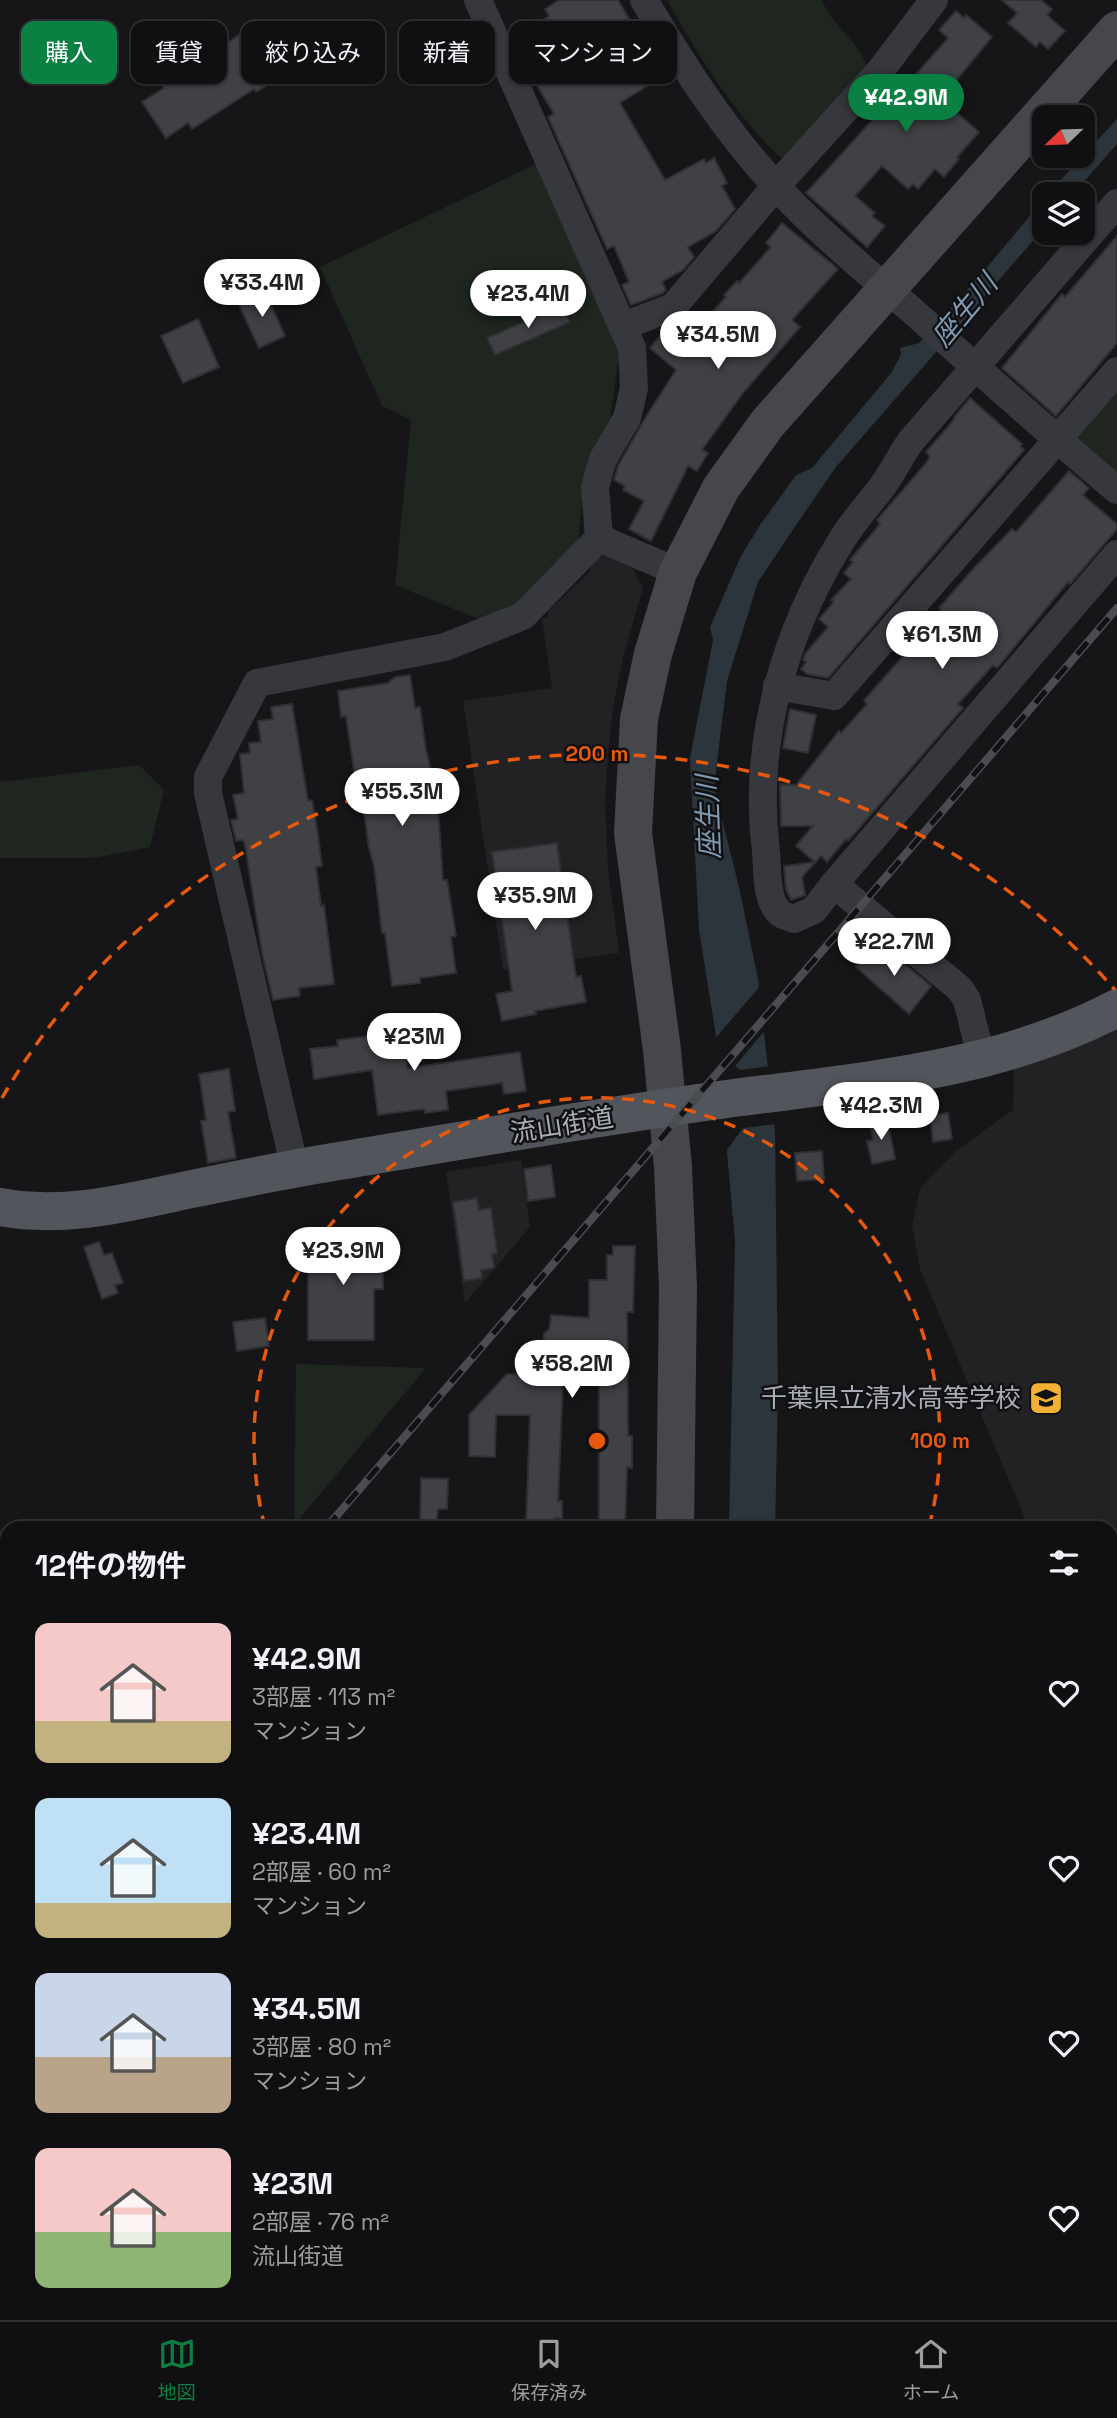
<!DOCTYPE html>
<html lang="ja">
<meta charset="utf-8">
<style>
body{margin:0;font-family:"Space Grotesk","Noto Sans JP",sans-serif;background:#1e1e20;color:#f1f3f6;height:100vh;display:flex;flex-direction:column;font-size:26px;white-space:nowrap}
*{box-sizing:border-box;margin:0}
p{font-size:23px;color:#9c9d9f}
.icon{flex:none;width:38px;height:38px;fill:none;stroke:currentColor;stroke-width:2;stroke-linecap:round;stroke-linejoin:round}
.map{position:relative;flex:1;overflow:hidden}
.sheet{position:absolute;left:0px;top:1521px;width:1118px;height:800px;display:flex;flex-direction:column;background:#101012;border-radius:21px 21px 0 0;box-shadow:0 2px 5px #0004,0 0 0 2px #303032}
.sheet>*{flex:none}
.banner{position:absolute;left:21px;top:21px;width:700px;height:63px;display:flex;gap:14px}
.needle{width:46px;rotate:247deg}
.buttons{position:absolute;left:1032px;top:105px;display:grid;gap:14px}
.buttons a{display:grid;place-items:center;width:63px;height:63px;border-radius:14px;background:#101012;box-shadow:0 2px 5px #0004,0 0 0 2px #303032;font-size:35px}
.price{position:absolute;translate:-50% -60px;padding:0 16px;border-radius:24px;background:#fff;color:#222;font-size:23px;line-height:46px;filter:drop-shadow(0 2px 4px #0008)}
.price::after{content:'';position:absolute;left:50%;top:42px;width:21px;height:16px;margin-left:-10px;background:inherit;clip-path:polygon(0 0,100% 0,50% 100%)}
.price.current{background:#0b8043;color:#fff}
ul{padding:0;list-style:none}
li{display:flex;align-items:center;gap:21px;height:175px;padding:0 35px}
li span{display:grid;place-items:center;flex:none;width:196px;height:140px;border-radius:14px;color:#555}
li>.icon{margin-inline-start:auto}
span .icon{width:84px;height:84px;fill:#fffc;stroke-width:1}
li b{font-size:30px}
h2{display:flex;justify-content:space-between;align-items:center;height:84px;padding:0 35px;font-size:30px}
.chip{padding:0 24px;border-radius:14px;background:#101012;box-shadow:0 2px 5px #0004,0 0 0 2px #303032;font-size:24px;line-height:63px}
.chip.current{background:#0b8043;color:#fff}
.menu{display:flex;justify-content:space-around;align-items:center;height:98px;border-top:2px solid #303032;background:#101012;font-size:19px;color:#9c9d9f}
.menu a{display:grid;justify-items:center;gap:4px}
.menu .current{color:#0b8043}
.map>svg:first-child{display:block}
</style>
<div class="map">
<svg width="1117" height="2320" viewBox="0 0 1117 2320">
<rect width="100%" height="100%" fill="#161618"/>
<g fill="#222225">
<path d="M606,555L631,565L643,588L623,657L614,702L608,751L605,803L608,869L619,953L503,970L463,701L552,688L542,619L548,617V611L587,575L595,559Z"/>
<path d="M1117,1025V1541L1111,1544V1528H1029L920,1269L912,1225L920,1188L956,1151L1013,1110L1014,1068Z"/>
<path d="M521,1160L530,1227L465,1303L446,1172Z"/>
</g>
<g fill="#1e261f">
<path d="M667,0H822C832,26 860,42 868,69L788,157H780C732,111 699,57 667,0Z"/>
<path d="M536,164L620,346L609,429L583,485L578,547L524,601L486,622L395,585L411,420L382,406L320,267Z"/>
<path d="M1117,382V476L1076,441L1075,431Z"/>
<path d="M139,765L164,790L150,847L93,858H0V782Z"/>
<path d="M296,1364L426,1368L294,1525Z"/>
<path d="M1111,1684L1117,1698V1954L1111,1956Z"/>
<path d="M7,1930V2010L0,2011V1937Z"/>
<path d="M7,2017V2278L0,2254V2019Z"/>
<path d="M17,2314H160L156,2320H19Z"/>
<path d="M410,2314H566L561,2320H411Z"/>
</g>
<g fill="#2c353c">
<path d="M1117,119V144L1073,194H1048Z"/>
<path d="M1045,198V227L836,467L794,528L758,582L727,681L714,787L739,887L758,979L775,1131L778,1391L775,1528H729L735,1241L717,1042L699,930L690,758L713,640L710,627L741,556L760,525L796,475L812,468L892,372L901,354L900,348L919,343L977,279Z"/>
</g>
<path fill="#161618" d="M762,984L767,1028L735,1066L740,1070L770,1066L776,1124L743,1128L723,1155L713,1041Z"/>
<g fill="#404145" stroke="#303034" stroke-width="2">
<path d="M559,0H618L642,41L630,48L652,83L620,103L665,180L704,159L706,163L714,158L727,183L722,186L735,209L716,231L688,247L694,257L683,270L662,282L666,290L663,293L631,305L622,285L629,282L614,246L607,249L548,117L554,114L528,70L533,67L518,43L529,36L526,30L549,16L545,9Z"/>
<path d="M1002,0H1041L1052,9L1047,15L1065,31L1048,49L1040,42L1036,47L1008,23L1017,13Z"/>
<path d="M956,11L964,18L966,15L992,37L941,99L979,132L957,157L959,159L944,177L935,169L918,189L913,184L908,189L882,166L855,196L875,213L872,216L885,226L867,247L806,193L877,115L875,113L890,96L892,97L910,76L913,78L948,38L939,30Z"/>
<path d="M247,30L279,78L256,92L254,89L192,129L188,123L166,138L142,102L164,88L158,80L201,53L204,58Z"/>
<path d="M782,223L838,269L792,320L800,327L743,393L702,450L708,453L697,471L688,466L651,541L629,529L644,501L623,490L625,486L614,480L618,466L644,420L676,370L650,348L668,327L686,342L726,297L724,295L737,281L739,283L771,247L766,243Z"/>
<path d="M1117,236V343L1056,416L1002,368L1062,294L1065,297Z"/>
<path d="M265,291L285,336L259,348L238,303Z"/>
<path d="M562,305L570,322L495,355L487,338Z"/>
<path d="M198,319L219,367L183,383L161,336Z"/>
<path d="M970,398L1022,444L1020,446L1024,450L828,678L807,674L801,669L806,662L803,660L805,654L828,627L819,619L834,602L831,600L851,579L844,573L853,562L850,560L880,524L877,520L927,462L930,456L926,452L953,421L955,416Z"/>
<path d="M1069,471L1089,488L1083,495L1117,524V529L1070,584L1068,582L997,668L993,665L958,704L963,708L848,841L846,839L827,862L821,856L802,877L805,895L791,900L786,889L784,866L815,862L796,846L813,826H781L780,784L796,785L839,731L841,733L867,704L864,701L867,697L920,637L918,636L941,610L939,608L974,568L1012,529L1016,532Z"/>
<path d="M410,675L415,708L420,707L426,750L437,795L443,880H447L456,936L451,937L456,973L420,978V983L392,986L385,933H382L374,866L369,848L362,798H358L346,716L341,717L338,691L388,683L395,677Z"/>
<path d="M292,704L308,801L312,800L318,835L322,866L316,867L321,906L324,905L334,984L299,988L300,996L273,1000L262,953L245,845L243,840L236,841L231,820L238,819L233,795L244,793L240,754L250,753L249,743L261,742L258,721L273,719L271,707Z"/>
<path d="M790,709L816,715L808,753L783,748Z"/>
<path d="M557,843L576,977L581,976L586,1002L535,1011L536,1014L502,1021L496,994L512,991L492,852Z"/>
<path d="M878,942L931,986L909,1014L856,967Z"/>
<path d="M401,1032L408,1068L520,1052L526,1091L504,1094L502,1083L446,1091L448,1110L425,1113L424,1109L378,1115L372,1070L314,1079L310,1049L338,1046L337,1040Z"/>
<path d="M229,1069L235,1111L228,1112L236,1158L208,1163L201,1121L206,1120L199,1074Z"/>
<path d="M948,1113L952,1139L933,1142L930,1116Z"/>
<path d="M887,1117L895,1159L872,1164L867,1141L873,1140L869,1121Z"/>
<path d="M822,1151L824,1179L797,1181L795,1153Z"/>
<path d="M551,1165L555,1197L528,1201L524,1169Z"/>
<path d="M477,1198L479,1210L491,1208L497,1253L492,1254L494,1268L481,1270L482,1278L464,1281L453,1202Z"/>
<path d="M308,1236L383,1237V1289H374V1340H308Z"/>
<path d="M99,1242L104,1255L112,1253L123,1283L115,1285L118,1293L102,1299L84,1247Z"/>
<path d="M613,1246H635L633,1312H627L628,1436H632V1468L627,1467L625,1528H599V1353H564L558,1501H562V1518H555V1528H526L530,1415H496L495,1457L469,1456V1415L507,1374L541,1375L544,1333L549,1330L551,1315L589,1318V1280H607V1255H613Z"/>
<path d="M265,1318L269,1346L237,1351L233,1322Z"/>
<path d="M421,1478L448,1479L447,1509H438L436,1528H420Z"/>
</g>
<g fill="none" stroke-linecap="round" stroke-linejoin="round">
<g stroke="#37383d" stroke-width="28">
<path d="M644,0C683,65 724,130 776,186C819,233 869,273 917,315C983,374 1049,433 1117,490"/>
<path d="M1117,203L910,442C900,457 892,473 882,487C869,504 854,520 843,538C785,630 752,742 766,852C768,869 765,900 780,913C783,916 790,917 794,919L814,910L834,884L1117,554"/>
<path d="M623,326L673,307L776,186L880,71L934,0"/>
<path d="M599,538L678,572"/>
<path d="M777,686L834,696L1117,371"/>
<path d="M834,884L960,989L967,1000L982,1060"/>
<path d="M295,1169L208,793V777L257,683L445,647L523,616L599,538L595,487L603,459L627,418L634,388L632,348L478,0"/>
</g>
<g stroke="#45474d" stroke-width="38">
<path d="M675,1528L678,1287L673,1167L662,1050L633,833L639,719L653,654L678,572L721,488L767,424L1117,30"/>
<path d="M645,2320V2314"/>
</g>
<path stroke="#53555c" stroke-width="38" d="M0,1207C62,1219 126,1203 187,1190C235,1180 284,1170 333,1162C459,1141 586,1119 712,1101C849,1082 992,1074 1117,1008"/>
<g stroke="#4a4c52" stroke-width="8">
<g id="rail">
<path d="M326,1528L1117,608"/>
<path d="M0,1905L7,1897"/>
</g>
</g>
<use href="#rail" stroke="#111113" stroke-width="5" stroke-dasharray="16" stroke-linecap="butt"/>
</g>
<g fill="none" stroke="#e8590c" stroke-width="3.5" stroke-dasharray="12 9">
<path d="M265 1527A343 343 0 1 1 929 1527"/>
<path d="M2 1098A687 687 0 0 1 1115 990"/>
</g>
<defs>
<g id="school-square" transform="scale(1.75)"><rect x="-9" y="-9" width="18" height="18" rx="4" fill="#f2b134" stroke="#111113"/><path d="M0-5L7-2L0 1L-7-2ZM-4 1L0 2.5L4 1V4Q0 6-4 4Z" fill="#111"/></g>
</defs>
<g fill-rule="evenodd">
<use href="#school-square" x="1046" y="1398"/>
</g>
<g text-anchor="middle" stroke-width="5" stroke-linejoin="round" paint-order="stroke">
<g font-size="26" fill="#a8adb8" stroke="#111113">
<text transform="translate(562 1125) rotate(-9)" y="9">流山街道</text>
</g>
<g font-size="26" fill="#a8adb8" stroke="#111113" text-anchor="end">
<text x="1021" y="1407">千葉県立清水高等学校</text>
</g>
<g font-size="28" font-style="italic" fill="#7f9bb3" stroke="#111113">
<text transform="translate(964 310) rotate(-50)" y="10">座生川</text>
<text transform="translate(708 817) rotate(-92)" y="10">座生川</text>
</g>
</g>
<circle cx="597" cy="1441" r="10" fill="#e8590c" stroke="#111113" stroke-width="3.5"/>
<g font-size="21" text-anchor="middle" font-weight="bold" fill="#e8590c" stroke="#111113" stroke-width="5" stroke-linejoin="round" paint-order="stroke">
<text x="597" y="761">200 m</text>
<text x="940" y="1448">100 m</text>
</g>
</svg>
<div class="buttons">
<a><svg class="needle" viewBox="-14 -14 28 28"><path d="M0-13l5 13h-10z" fill="#e53935"/><path d="M0 13l5-13h-10z" fill="#9c9d9f"/></svg></a>
<a><svg class="icon" aria-label="layers" viewBox="0 0 24 24"><path d="M12 4l9 5-9 5-9-5zM3 14l9 5 9-5"/></svg></a>
</div>
<b class="price current" style="left:906px;top:134px">¥42.9M</b>
<b class="price" style="left:262px;top:319px">¥33.4M</b>
<b class="price" style="left:528px;top:330px">¥23.4M</b>
<b class="price" style="left:718px;top:371px">¥34.5M</b>
<b class="price" style="left:942px;top:671px">¥61.3M</b>
<b class="price" style="left:402px;top:828px">¥55.3M</b>
<b class="price" style="left:535px;top:932px">¥35.9M</b>
<b class="price" style="left:894px;top:978px">¥22.7M</b>
<b class="price" style="left:414px;top:1073px">¥23M</b>
<b class="price" style="left:881px;top:1142px">¥42.3M</b>
<b class="price" style="left:343px;top:1287px">¥23.9M</b>
<b class="price" style="left:572px;top:1400px">¥58.2M</b>
<div class="banner">
<a class="chip current">購入</a>
<a class="chip">賃貸</a>
<a class="chip">絞り込み</a>
<a class="chip">新着</a>
<a class="chip">マンション</a>
</div>
<section class="sheet">
<h2>12件の物件<svg class="icon" aria-label="filters" viewBox="0 0 24 24"><path d="M4 7h16M4 17h16"/><circle cx="9" cy="7" r="2"/><circle cx="15" cy="17" r="2"/></svg></h2>
<ul>
<li><span style="background:linear-gradient(#f6c9c9 70%,#c2b280 0)"><svg class="icon" aria-label="home" viewBox="0 0 24 24"><path d="M3 11l9-7 9 7M6 9v11h12V9"/></svg></span><div><b>¥42.9M</b><p>3部屋 · 113 m²</p><p>マンション</p></div><svg class="icon" aria-label="heart" viewBox="0 0 24 24"><path d="M12 20l-8-8c-3-5 5-10 8-4 3-6 11-1 8 4z"/></svg></li>
<li><span style="background:linear-gradient(#bfe0f5 75%,#c2b280 0)"><svg class="icon" aria-label="home" viewBox="0 0 24 24"><path d="M3 11l9-7 9 7M6 9v11h12V9"/></svg></span><div><b>¥23.4M</b><p>2部屋 · 60 m²</p><p>マンション</p></div><svg class="icon" aria-label="heart" viewBox="0 0 24 24"><path d="M12 20l-8-8c-3-5 5-10 8-4 3-6 11-1 8 4z"/></svg></li>
<li><span style="background:linear-gradient(#c9d6e8 60%,#b9a48a 0)"><svg class="icon" aria-label="home" viewBox="0 0 24 24"><path d="M3 11l9-7 9 7M6 9v11h12V9"/></svg></span><div><b>¥34.5M</b><p>3部屋 · 80 m²</p><p>マンション</p></div><svg class="icon" aria-label="heart" viewBox="0 0 24 24"><path d="M12 20l-8-8c-3-5 5-10 8-4 3-6 11-1 8 4z"/></svg></li>
<li><span style="background:linear-gradient(#f6c9c9 60%,#8fb573 0)"><svg class="icon" aria-label="home" viewBox="0 0 24 24"><path d="M3 11l9-7 9 7M6 9v11h12V9"/></svg></span><div><b>¥23M</b><p>2部屋 · 76 m²</p><p>流山街道</p></div><svg class="icon" aria-label="heart" viewBox="0 0 24 24"><path d="M12 20l-8-8c-3-5 5-10 8-4 3-6 11-1 8 4z"/></svg></li>
</ul>
</section>
</div>
<nav class="menu">
<a class="current"><svg class="icon" aria-label="map" viewBox="0 0 24 24"><path d="M3 6l6-2 6 2 6-2v14l-6 2-6-2-6 2zM9 4v14M15 6v14"/></svg>地図</a>
<a><svg class="icon" aria-label="saved" viewBox="0 0 24 24"><path d="M7 4h10v16l-5-4-5 4z"/></svg>保存済み</a>
<a><svg class="icon" aria-label="home" viewBox="0 0 24 24"><path d="M3 11l9-7 9 7M6 9v11h12V9"/></svg>ホーム</a>
</nav>
